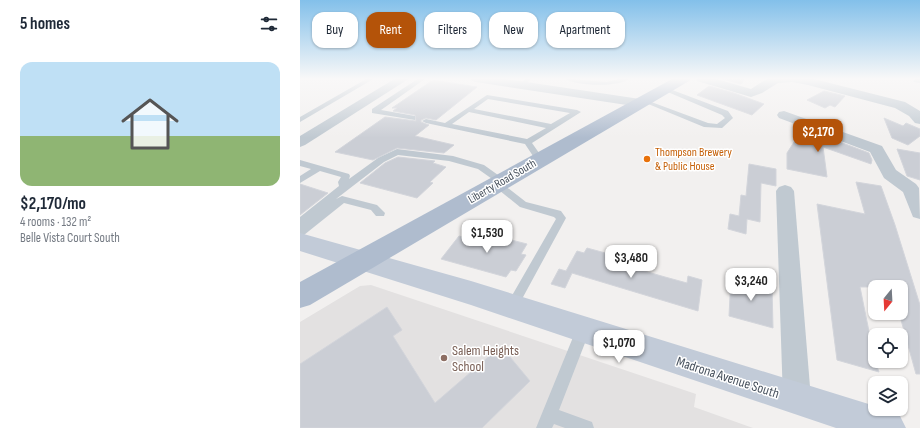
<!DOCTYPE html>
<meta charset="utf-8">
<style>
body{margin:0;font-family:"Sofia Sans Condensed",sans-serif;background:#f2f2f3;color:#1f2937;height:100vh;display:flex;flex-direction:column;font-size:15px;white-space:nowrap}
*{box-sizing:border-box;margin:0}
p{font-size:13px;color:#747a83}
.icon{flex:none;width:22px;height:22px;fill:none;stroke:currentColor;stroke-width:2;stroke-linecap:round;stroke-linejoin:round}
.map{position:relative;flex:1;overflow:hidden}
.drawer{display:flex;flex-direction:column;background:#fff;width:300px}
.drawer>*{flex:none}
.guide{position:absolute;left:12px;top:12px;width:380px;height:36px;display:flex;gap:8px}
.needle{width:26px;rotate:198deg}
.tools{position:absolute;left:568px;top:280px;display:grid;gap:8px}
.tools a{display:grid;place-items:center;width:40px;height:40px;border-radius:8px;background:#fff;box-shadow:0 1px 3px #0004;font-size:20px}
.price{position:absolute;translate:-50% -34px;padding:0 9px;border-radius:8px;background:#fff;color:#222;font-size:13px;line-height:26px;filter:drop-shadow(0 1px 2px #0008)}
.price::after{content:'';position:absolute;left:50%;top:24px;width:12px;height:9px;margin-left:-6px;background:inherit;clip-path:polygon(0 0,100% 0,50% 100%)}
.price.on{background:#b45309;color:#fff}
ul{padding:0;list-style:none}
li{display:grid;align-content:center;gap:8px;height:212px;padding:0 20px}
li+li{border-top:1px solid #e0e1e3}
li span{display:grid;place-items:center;height:124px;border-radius:12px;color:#555}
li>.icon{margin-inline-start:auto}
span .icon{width:72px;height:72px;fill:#fffc;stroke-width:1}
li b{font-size:17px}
h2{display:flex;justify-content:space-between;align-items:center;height:48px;padding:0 20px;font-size:17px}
.chip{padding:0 14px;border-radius:12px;background:#fff;box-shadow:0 1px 3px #0004;font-size:14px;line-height:36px}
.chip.on{background:#b45309;color:#fff}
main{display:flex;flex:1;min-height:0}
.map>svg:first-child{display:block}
</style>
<main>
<section class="drawer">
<h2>5 homes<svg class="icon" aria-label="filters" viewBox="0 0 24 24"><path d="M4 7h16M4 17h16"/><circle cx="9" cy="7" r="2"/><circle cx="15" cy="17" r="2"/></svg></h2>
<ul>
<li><span style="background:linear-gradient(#bfe0f5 60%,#8fb573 0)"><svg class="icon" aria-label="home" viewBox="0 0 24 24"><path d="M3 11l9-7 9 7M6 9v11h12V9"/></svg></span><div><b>$2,170/mo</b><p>4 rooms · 132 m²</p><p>Belle Vista Court South</p></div></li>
</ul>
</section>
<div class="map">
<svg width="620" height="428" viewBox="0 0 620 428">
<rect width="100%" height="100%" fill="#f2f0ef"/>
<path fill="#e3e1e1" d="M71,285L396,394L394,407L453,428H0V322L60,286Z"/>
<g fill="#cbced5" stroke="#d3d5db">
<path d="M424,78H446L441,84L423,79Z"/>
<path d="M133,80L177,87L136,120L126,118L121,120V122L129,125L115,136L154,145L144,153L97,148L73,160L35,152L85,117L116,121L115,115L93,111L97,108H92Z"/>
<path d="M409,86L434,93L464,104L452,115L397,95Z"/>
<path d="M524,91L545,96L535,107L530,105L525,108L507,100Z"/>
<path d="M584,118L603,126L606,123L620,129V136L608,145L592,138Z"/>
<path d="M503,128L569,153L572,160L571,164L523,147L527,177L487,169V153Z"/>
<path d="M597,149L620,153V180L607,176Z"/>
<path d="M98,157L135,161L133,163L146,167L130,182L133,183L117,198L60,183L85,163Z"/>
<path d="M449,164L476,169V186L461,183L460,222L447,219L446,234L428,229L430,214L439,216L441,195L446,196Z"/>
<path d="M556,182L581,186L595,225L620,305V374H616L601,320V287H560L575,361L579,372L537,360L517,204L565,214Z"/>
<path d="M0,184L28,193L0,215Z"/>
<path d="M188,234L227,244L221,254L226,255L216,271L211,270L206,277L141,259L159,236L182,242Z"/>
<path d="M287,248L309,254L306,260L365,277L387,283L388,276L402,280L398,311L272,273L265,288L251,284L259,269L266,271L277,251L284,253Z"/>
<path d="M431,277L472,287L473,328L429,316Z"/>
<path d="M87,307L102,330L93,336L135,403L201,346L230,381L182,428H0V364Z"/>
</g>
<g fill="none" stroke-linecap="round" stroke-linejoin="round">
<g fill="#c0c9d1" fill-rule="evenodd">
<path d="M68,78H75L0,122V117Z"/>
<path d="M119,78L125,79L81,110L115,116V120L72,113V109Z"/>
<path d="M226,78H232L224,86H220L219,85Z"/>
<path d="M263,78L306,82L323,78H331C319,88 274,86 263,78Z"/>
<path d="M616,78H620V83L614,82L613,81Z"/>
<path d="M363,88H367L428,111L433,118L422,128L404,127L341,101L346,100L408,123L417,124L425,118L422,115L363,90Z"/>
<path d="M187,95L277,110L281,112L232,143L244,160L240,163L237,162L225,144L126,123L122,121L126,119L145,123ZM188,99L270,113L251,124L174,109ZM169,112L246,128L227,139L152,124Z"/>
<path d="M97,149L153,156L184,165L205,180L207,182L204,185L226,202L261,211L266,218L216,310L212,312L208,310L206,306L256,219L254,217L220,207L194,186L192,184L195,181L178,169L149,161L98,155L84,162L36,199L42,196L77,205L85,213L84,216H76L71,210L44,203L4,235L0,236V217L39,186L38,182L41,177L20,171L0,183V176L11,169L0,166V160L49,174L50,176L49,179L78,158Z"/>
<path d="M283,324L288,325L290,330L259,410L292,422L294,428H265L254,424L252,428H236L278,325Z"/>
</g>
<g fill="#c0c9d1" fill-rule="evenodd">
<path d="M96,78H110L5,145L0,147V136Z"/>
<path d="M170,78H199L340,99L345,100L347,103L345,106L340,107L176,82L172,81Z"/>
<path d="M395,78H413L451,89L468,78H510L605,102L620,111V124L615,123L609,116L595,108L508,85L492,82L478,83L462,93L451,97L397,81Z"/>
<path d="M484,111L582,146L596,170L616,184L619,188L620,219L613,217L603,192L584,178L570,152L479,118L477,115L479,112Z"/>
<path d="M485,185L491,187L494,191L511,399L507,409L497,413L487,409L483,399L476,191L479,187Z"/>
</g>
<path fill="#c2cbd8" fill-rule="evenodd" d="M0,233L171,281L575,406V409H583L600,416L606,428H536L171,305L0,251Z"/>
<path fill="#afbcce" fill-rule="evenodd" d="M374,78H391L389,81L10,305L0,308V282Z"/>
</g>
<linearGradient id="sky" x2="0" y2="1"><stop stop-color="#83c0ea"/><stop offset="0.57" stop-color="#f9f8f8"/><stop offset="1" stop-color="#f9f8f8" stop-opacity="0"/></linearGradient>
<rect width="620" height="138" fill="url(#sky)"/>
<circle fill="#e8710a" stroke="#fff" stroke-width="1.5" cx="347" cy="159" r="4"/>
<circle fill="#8d6e63" stroke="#fff" stroke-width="1.5" cx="144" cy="358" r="4"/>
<g text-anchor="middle" stroke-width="3" stroke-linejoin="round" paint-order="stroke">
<g font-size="12" fill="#c56008" stroke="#fff" text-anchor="start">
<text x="355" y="156">Thompson Brewery<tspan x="355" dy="14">&amp; Public House</tspan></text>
</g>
<g font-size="12" fill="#47515d" stroke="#fff">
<text transform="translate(202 181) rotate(-30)" y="4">Liberty Road South</text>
</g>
<g font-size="14" fill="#785e54" stroke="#fff" text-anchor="start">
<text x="152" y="355">Salem Heights<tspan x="152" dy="16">School</tspan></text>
</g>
<g font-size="14" fill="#47515d" stroke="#fff">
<text transform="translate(428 377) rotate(18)" y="5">Madrona Avenue South</text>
</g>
</g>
</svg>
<div class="tools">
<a><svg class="needle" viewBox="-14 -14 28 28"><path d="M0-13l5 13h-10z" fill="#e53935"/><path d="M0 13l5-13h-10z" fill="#747a83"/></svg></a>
<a><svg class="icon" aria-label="locate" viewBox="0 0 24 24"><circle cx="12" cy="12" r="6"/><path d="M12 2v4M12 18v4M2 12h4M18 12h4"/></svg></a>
<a><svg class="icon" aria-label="layers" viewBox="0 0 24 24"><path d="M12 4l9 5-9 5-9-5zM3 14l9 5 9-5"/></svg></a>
</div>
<b class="price on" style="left:518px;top:153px">$2,170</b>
<b class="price" style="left:187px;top:254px">$1,530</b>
<b class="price" style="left:331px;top:279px">$3,480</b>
<b class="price" style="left:451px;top:302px">$3,240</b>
<b class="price" style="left:319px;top:364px">$1,070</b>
<div class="guide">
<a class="chip">Buy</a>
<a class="chip on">Rent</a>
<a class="chip">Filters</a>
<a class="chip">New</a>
<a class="chip">Apartment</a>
</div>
</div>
</main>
